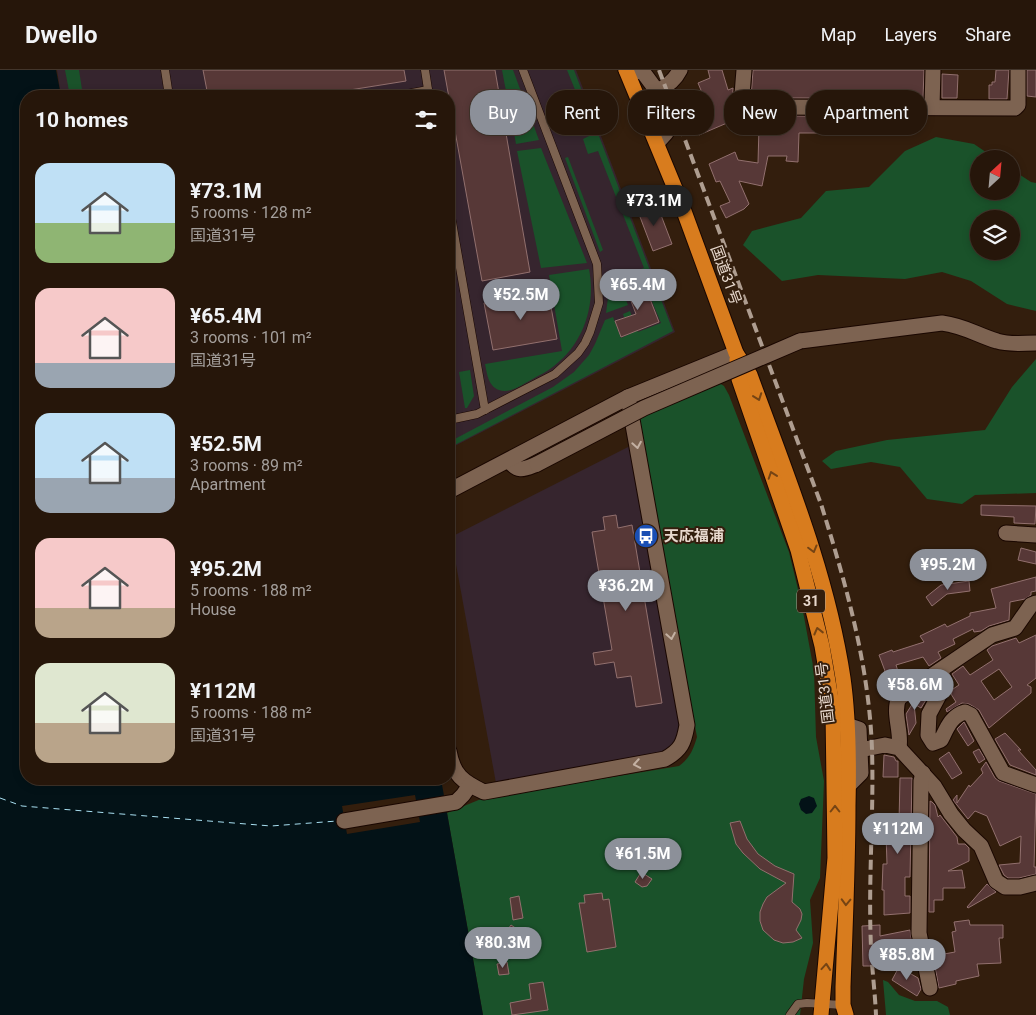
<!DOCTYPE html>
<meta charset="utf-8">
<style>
body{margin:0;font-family:Roboto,"Noto Sans JP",sans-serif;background:#2e1f13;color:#f1f3f6;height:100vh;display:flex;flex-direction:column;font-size:19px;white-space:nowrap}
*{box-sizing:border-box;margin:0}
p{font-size:16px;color:#a49f9c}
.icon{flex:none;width:28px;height:28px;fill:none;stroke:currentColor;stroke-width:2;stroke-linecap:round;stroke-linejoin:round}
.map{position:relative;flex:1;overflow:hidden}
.sheet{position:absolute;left:20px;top:20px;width:435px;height:695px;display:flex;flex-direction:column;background:#26160a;border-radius:20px;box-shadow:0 2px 8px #0003,0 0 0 1px #42352b}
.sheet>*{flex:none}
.hud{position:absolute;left:470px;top:20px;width:475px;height:45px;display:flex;gap:10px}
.needle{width:32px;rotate:26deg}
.buttons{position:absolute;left:970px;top:80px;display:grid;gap:10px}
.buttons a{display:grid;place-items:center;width:50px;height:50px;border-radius:50%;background:#26160a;box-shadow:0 2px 8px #0003,0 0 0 1px #42352b;font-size:25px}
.price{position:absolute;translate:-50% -42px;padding:0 11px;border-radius:18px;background:#8c9099;color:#fff;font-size:16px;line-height:32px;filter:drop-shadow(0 1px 2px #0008)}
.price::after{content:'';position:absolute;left:50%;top:30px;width:15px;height:11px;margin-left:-8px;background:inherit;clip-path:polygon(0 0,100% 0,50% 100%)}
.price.selected{background:#222;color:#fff}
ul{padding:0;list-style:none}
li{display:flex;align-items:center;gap:15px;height:125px;padding:0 15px}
li span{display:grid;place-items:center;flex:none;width:140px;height:100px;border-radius:15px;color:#555}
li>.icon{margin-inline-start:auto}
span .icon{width:60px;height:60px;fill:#fffc;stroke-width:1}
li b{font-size:21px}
h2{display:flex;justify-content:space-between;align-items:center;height:60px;padding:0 15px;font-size:21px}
.pill{padding:0 18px;border-radius:20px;background:#26160a;box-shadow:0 2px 8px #0003,0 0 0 1px #42352b;font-size:18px;line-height:45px}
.pill.selected{background:#8c9099;color:#fff}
header{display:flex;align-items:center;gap:30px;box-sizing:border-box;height:70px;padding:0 25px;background:#26160a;border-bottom:1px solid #42352b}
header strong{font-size:24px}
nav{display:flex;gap:28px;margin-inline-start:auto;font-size:18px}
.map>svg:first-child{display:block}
</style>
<header>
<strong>Dwello</strong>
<nav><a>Map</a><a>Layers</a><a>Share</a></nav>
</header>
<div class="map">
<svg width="1036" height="945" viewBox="0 0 1036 945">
<rect width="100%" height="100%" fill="#331e0d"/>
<g fill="#36252e">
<path d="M57,0H576L675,262L449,379V26H61Z"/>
<path d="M630,376L680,655L674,676L662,684L496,713L451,467Z"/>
</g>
<g fill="#1a522a" fill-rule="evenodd">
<path d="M65,0H79L83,26H70Z"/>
<path d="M502,0H513L539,70L516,74Z"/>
<path d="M567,0H574L673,261L449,378V372L553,317L574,302L589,285L595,274L605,250L613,247L621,268L630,264L623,244L630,241L638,262L661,253L643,210L621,218L628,235L606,243L608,228V210L644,198L598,81L588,84L583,69L593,64Z"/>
<path d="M936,67L974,74L996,89H979V121H1011V99L1031,112L1036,113V241L1007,234L971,211L942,202L905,209L818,205L782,211L743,175L752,161L801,148L826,121L869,117L905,81ZM979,149H1011V181H979Z"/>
<path d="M541,78L587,193L541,198L517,81Z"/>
<path d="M568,87L603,180L600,182L565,88Z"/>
<path d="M589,199C596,235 584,273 554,296C547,302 539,305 531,310C521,315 510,324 499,320C488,316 487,303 485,294L562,281L549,205Z"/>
<path d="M1036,289V423L975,425L962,434L927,429L900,397L871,392L831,399L822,391L836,381L887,370L985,360L1012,317Z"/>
<path d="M470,300L474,326L467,338H465L459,302Z"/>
<path d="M716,311L724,316L729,325L789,482L802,536L814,601L816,667L824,711L823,736L820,808L810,830L813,873L804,909L800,945H483L447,743L481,729L679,696C690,688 693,680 697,667L638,352L642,343Z"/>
<path d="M883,910L888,912L899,925L915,931H937L948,937L950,945H886Z"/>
</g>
<g fill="#031217">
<path d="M0,0H56L61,26H26V709H441L483,945H0Z"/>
<path d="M809,726L814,728L817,736L812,743L806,744L801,740L799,734L801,729Z"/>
</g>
<path fill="#331e0d" d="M415,725L420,752L347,764L342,736Z"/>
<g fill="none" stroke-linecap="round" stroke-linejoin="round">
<path stroke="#a9e0f2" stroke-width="1" stroke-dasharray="6 5" stroke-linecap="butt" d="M0,728L22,736L271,756L337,751"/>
</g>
<g fill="#573837" stroke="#92706e" fill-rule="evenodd">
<path d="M203,0H404L406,11L312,26H208Z"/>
<path d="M444,0H495L530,202L482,211Z"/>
<path d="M708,0H722L728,20L733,18L732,37L733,42L737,45L861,47V63H799L798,92L786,91L787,86H768L762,116L739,111L749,134L744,139L726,148L720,136L730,132L720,111L716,112L709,94L735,82L738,90L758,93L759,57L738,56L734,50L699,65L686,32L703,25L698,13L710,8Z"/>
<path d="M753,0H924L923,28H751Z"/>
<path d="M996,0H1009L1007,29H989V15H992V12H995Z"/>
<path d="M1027,0H1036V27L1027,26Z"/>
<path d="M942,4L958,5L957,28H942Z"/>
<path d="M656,132L672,174L653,181L637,139Z"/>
<path d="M643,211L659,252L621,267L615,251L636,244L626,218Z"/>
<path d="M548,221L557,269L493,280L484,233Z"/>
<path d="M981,435L1036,436L1035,454L1014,453V447L981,445Z"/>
<path d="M616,445L618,458L632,455L662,633L636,637L631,606L617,608L614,592L595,595L593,583L612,580L592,462L605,460L603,447Z"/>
<path d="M1021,478L1036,482V494L1018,490Z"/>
<path d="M1036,507V521L1031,522V525L1025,529L1010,532L1009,550L989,556L981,561L974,562L973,559L953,569L955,574L938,582L941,588L929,596L923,587L896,595L902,614L890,622L884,602L885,601L879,585L892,580L893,582L924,572L920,566L945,554L947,557L970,546V543L996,538L991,519Z"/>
<path d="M969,511L970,521L947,524L932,536L926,527L941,515Z"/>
<path d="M1036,565V608L1027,615L1031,617V623L989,658L979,640L969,634L962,633L947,642L946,639L956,632L951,624L953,619L959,615L952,604L963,596L970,605L993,590L987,580L992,576L1016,568L1019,573ZM999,599L1012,617L994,630L981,611Z"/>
<path d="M924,622L929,625L921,638L914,634L916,653L909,665L906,644L916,628Z"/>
<path d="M964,652L974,671L968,676L957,659Z"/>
<path d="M1005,663L1021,680H1018L1036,700V705L1010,695L995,669Z"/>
<path d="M979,679L985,689L979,693L973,682Z"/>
<path d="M949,682L962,703L952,709L939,689Z"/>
<path d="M884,685L894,687L896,691H898V707H883Z"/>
<path d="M986,692L995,708L999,711L1036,724L1034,797H1036V804L1019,808H1008L1004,805L999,795L1020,793L1021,766L1000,776L987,746L975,741L968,749L953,730L957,725V733L969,715L970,717L983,703L981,699Z"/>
<path d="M900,708H912L910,807H905V826H910V843L884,845V820H882L883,794H887L886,764H884V752H899Z"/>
<path d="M930,731L932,732L935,735L938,747L940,745L957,767L958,774H965L969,778V791L948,801L962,800L965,818H943V830H934V842H929Z"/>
<path d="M740,751L747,769L758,784L775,796L794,804L792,832L800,839L802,844L801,850L796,860L802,868L793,872L783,873L774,870L763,860L760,851V842L763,834L767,827L786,813L760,799L743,783L736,774L730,753Z"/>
<path d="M640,804H644L652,809L647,816L642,817L635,812Z"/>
<path d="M987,814L996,822L968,838L967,837Z"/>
<path d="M602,823L603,830L609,829L616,877L587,882L579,833H585L584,825Z"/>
<path d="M519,826L523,848L513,850L510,828Z"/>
<path d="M969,850L970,855H1003V868H999L1001,893L977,894L979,906L956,911V914L939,918L933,886L955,882L952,862L956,861L954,852Z"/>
<path d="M511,855L520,861L509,876L500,870Z"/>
<path d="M880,855V866L910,860L914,885L886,890L897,896H863L862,856Z"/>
<path d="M507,892L509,904L499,905L497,894Z"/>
<path d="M899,897L918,908L921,919L917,926L892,910Z"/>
<path d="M543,912L548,940L512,945L510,933L531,929L529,914Z"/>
</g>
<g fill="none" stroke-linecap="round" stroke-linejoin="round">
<g stroke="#1a0700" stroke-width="9">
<g id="lane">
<path d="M165,0L169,26"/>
<path d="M425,0L429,26"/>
<path d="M396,26L428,20"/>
<path d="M449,135L485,340"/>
<path d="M449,350L477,344L555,304L578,283L585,273L590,262L599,233L597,194L523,0"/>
<path d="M790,945L798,934L807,933L843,935"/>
</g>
</g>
<g stroke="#1a0700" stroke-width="17">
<g id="street">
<path d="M626,0L643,2L657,21L666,63L657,73"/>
<path d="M744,0L741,37L1015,38L1018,35V0"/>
<path d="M657,21C668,16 675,10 680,0"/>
<path d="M932,37L933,0"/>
<path d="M1006,463L1036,465"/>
<path d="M939,601L944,609V616L929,644L928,665L933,673L941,670C947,658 951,646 965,642L971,645L1003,703L1036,715"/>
<path d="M847,655L859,659L861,703L848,716"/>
<path d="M899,678C902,661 892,642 899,628L992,565L1015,558L1031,535L1036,533"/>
<path d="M860,680L885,675L899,678L934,716L951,744L964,760L981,776L996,811L1005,817H1020L1036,813"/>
<path d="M449,681C453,705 463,712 484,722L665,689C681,680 684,673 687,655L628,327"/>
<path d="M923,703L921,711L919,863L930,918"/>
<path d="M344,751L456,732L463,725L470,715"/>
</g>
</g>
<g stroke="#1a0700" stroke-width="17">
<g id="secondary">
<path d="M800,271L942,253C965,256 977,265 997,271C1009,275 1023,273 1036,273"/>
<path d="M509,391C519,403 524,399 537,394"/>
<path d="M449,421L628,327L736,283"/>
</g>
</g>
<g stroke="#1a0700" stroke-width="17">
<g id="highway">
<path d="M626,0L681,133L736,283L750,305C786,404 827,502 843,608C849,650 849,693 848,736C848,796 845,857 843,917V935L846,945"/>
<path d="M737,289L739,309L798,480L822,576L833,641L835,788L821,945"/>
</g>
</g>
<use href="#lane" stroke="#7d6351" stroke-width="8"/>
<use href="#street" stroke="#7d6351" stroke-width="15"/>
<use href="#secondary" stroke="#7d6351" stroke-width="15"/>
<use href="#highway" stroke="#d87c1e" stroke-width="15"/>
<path stroke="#ae9d90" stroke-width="4" stroke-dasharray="10 5" stroke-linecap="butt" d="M659,0L821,434C846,514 869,595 872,679C874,745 868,811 871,877C872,900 875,922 876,945"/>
<g stroke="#1a0700" stroke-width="17" stroke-linecap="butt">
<path id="secondary-bridge" d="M537,394L644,338L800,271"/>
</g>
<use href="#secondary-bridge" stroke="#7d6351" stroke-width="15"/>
</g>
<defs><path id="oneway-chevron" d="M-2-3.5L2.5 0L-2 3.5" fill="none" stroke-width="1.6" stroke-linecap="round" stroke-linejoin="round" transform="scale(1.25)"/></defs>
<g stroke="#754414">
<use href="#oneway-chevron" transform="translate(758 327) rotate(70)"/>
<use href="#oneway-chevron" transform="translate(772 405) rotate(-109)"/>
<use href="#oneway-chevron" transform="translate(813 479) rotate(75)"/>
<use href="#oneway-chevron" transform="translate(818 561) rotate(-104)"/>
<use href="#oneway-chevron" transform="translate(835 739) rotate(-90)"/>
<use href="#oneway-chevron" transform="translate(846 832) rotate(92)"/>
<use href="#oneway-chevron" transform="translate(826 897) rotate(-85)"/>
</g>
<g stroke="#c3b0a2">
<use href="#oneway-chevron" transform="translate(637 375) rotate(80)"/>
<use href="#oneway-chevron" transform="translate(671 566) rotate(80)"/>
<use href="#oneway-chevron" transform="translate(637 694) rotate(170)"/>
</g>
<defs>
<g id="bus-disc" transform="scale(1.25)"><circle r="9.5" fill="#1a4fb4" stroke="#331e0d"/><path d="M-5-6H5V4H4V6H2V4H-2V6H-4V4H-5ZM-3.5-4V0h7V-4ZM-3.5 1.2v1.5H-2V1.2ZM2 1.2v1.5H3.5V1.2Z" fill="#fff"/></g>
</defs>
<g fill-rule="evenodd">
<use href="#bus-disc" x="646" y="466"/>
</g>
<g text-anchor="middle" stroke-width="4" stroke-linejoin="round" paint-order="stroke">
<rect fill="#331e0d" stroke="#b2a194" stroke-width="1" x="797" y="519.5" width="28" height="23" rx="4"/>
<g font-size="14" font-weight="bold" fill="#e8d9ce">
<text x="811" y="536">31</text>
</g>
<g font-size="15" fill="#e8d9ce" stroke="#331e0d">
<text transform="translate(726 205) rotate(70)" y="5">国道31号</text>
<text transform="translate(825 623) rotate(-97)" y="5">国道31号</text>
</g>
<g font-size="15" font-weight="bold" fill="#e8d9ce" stroke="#331e0d" text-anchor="start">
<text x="664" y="471">天応福浦</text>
</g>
</g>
</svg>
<div class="buttons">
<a><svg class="needle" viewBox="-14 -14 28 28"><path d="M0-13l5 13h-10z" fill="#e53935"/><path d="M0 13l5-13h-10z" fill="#a49f9c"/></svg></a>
<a><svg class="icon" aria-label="layers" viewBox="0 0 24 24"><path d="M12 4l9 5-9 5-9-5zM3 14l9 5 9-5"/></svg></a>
</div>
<b class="price selected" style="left:654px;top:157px">¥73.1M</b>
<b class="price" style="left:638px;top:241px">¥65.4M</b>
<b class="price" style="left:521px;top:251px">¥52.5M</b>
<b class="price" style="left:948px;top:521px">¥95.2M</b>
<b class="price" style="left:626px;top:542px">¥36.2M</b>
<b class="price" style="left:915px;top:641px">¥58.6M</b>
<b class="price" style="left:898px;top:785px">¥112M</b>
<b class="price" style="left:643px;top:810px">¥61.5M</b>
<b class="price" style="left:503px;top:899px">¥80.3M</b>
<b class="price" style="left:907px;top:911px">¥85.8M</b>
<div class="hud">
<a class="pill selected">Buy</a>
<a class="pill">Rent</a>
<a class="pill">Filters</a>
<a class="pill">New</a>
<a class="pill">Apartment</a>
</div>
<section class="sheet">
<h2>10 homes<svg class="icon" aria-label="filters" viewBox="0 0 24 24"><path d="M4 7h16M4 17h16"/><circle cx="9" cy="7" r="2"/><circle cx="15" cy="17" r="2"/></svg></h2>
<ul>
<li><span style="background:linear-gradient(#bfe0f5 60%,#8fb573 0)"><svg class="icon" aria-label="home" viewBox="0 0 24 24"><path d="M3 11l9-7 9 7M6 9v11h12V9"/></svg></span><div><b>¥73.1M</b><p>5 rooms · 128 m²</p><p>国道31号</p></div></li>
<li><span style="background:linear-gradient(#f6c9c9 75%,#9aa5b1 0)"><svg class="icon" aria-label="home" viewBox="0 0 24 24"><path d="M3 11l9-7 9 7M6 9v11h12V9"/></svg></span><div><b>¥65.4M</b><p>3 rooms · 101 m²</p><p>国道31号</p></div></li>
<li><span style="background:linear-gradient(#bfe0f5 65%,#9aa5b1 0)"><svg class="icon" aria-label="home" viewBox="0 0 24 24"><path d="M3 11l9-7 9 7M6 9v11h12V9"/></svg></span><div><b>¥52.5M</b><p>3 rooms · 89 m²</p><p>Apartment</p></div></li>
<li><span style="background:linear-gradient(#f6c9c9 70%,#b9a48a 0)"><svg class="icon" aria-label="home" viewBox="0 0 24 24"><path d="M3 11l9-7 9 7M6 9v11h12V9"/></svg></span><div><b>¥95.2M</b><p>5 rooms · 188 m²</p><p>House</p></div></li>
<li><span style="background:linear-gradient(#dfe7d0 60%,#b9a48a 0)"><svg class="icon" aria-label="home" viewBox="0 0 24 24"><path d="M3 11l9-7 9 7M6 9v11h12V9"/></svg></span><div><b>¥112M</b><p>5 rooms · 188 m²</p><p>国道31号</p></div></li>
</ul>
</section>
</div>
